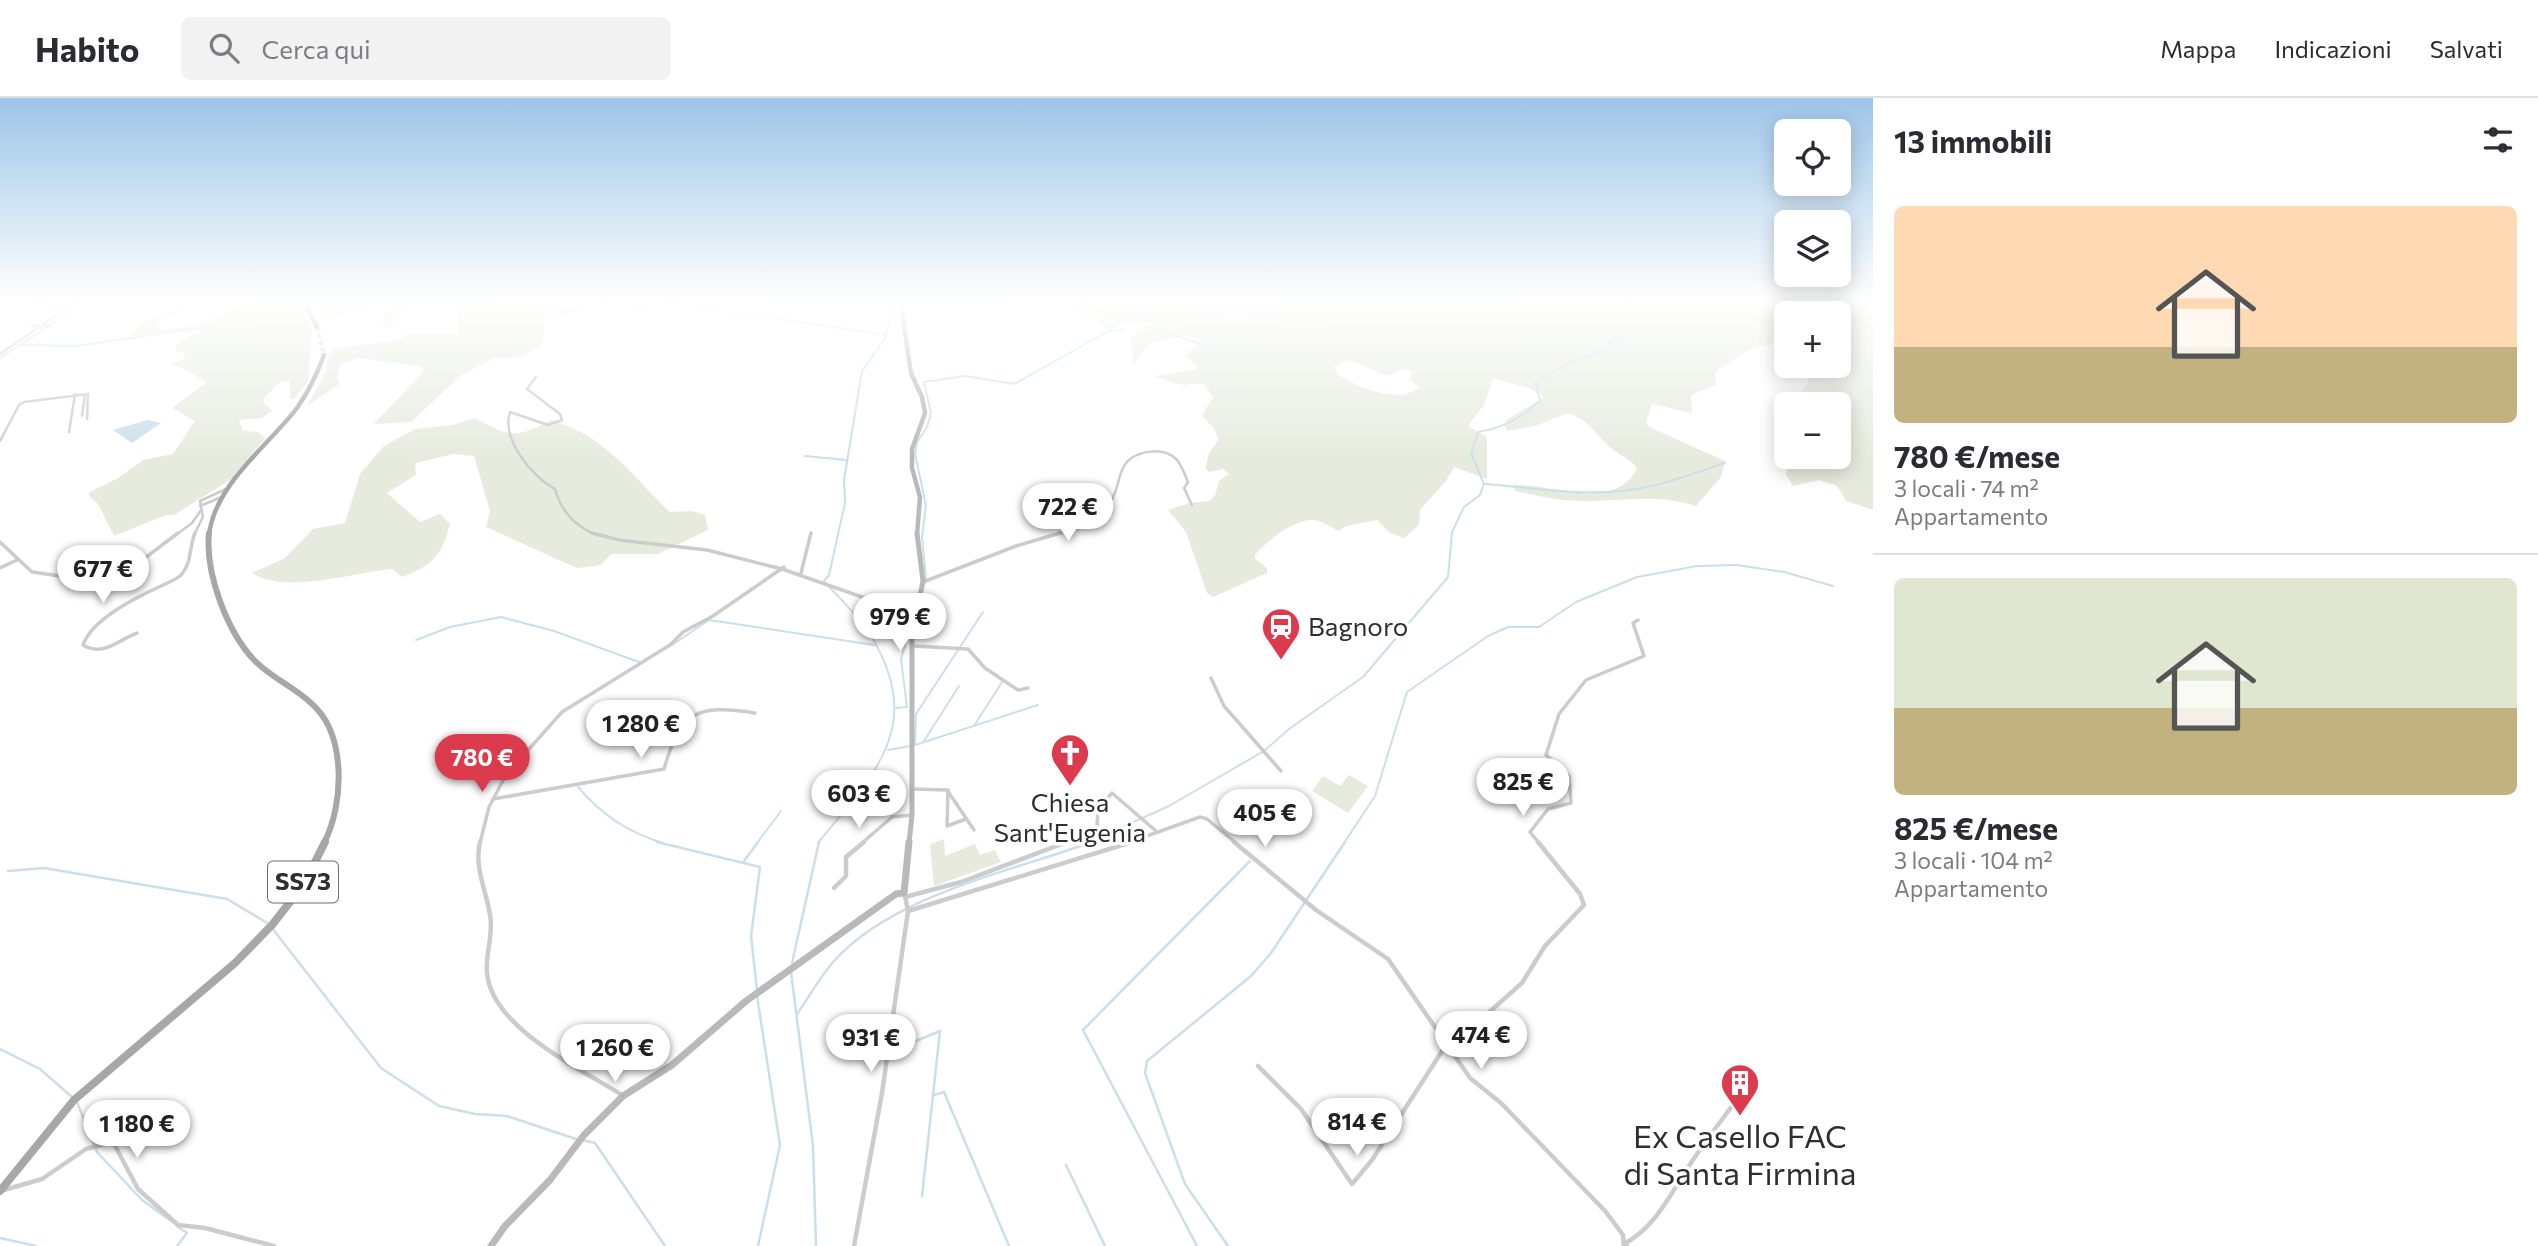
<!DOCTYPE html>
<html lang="it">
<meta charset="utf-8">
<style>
body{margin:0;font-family:Commissioner,sans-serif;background:#f2f2f3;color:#2b2b33;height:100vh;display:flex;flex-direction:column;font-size:26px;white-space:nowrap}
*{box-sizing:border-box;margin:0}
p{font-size:23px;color:#7c7c81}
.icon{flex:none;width:38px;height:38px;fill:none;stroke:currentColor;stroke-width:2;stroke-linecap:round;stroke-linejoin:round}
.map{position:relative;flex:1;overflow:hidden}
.side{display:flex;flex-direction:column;background:#fff;width:665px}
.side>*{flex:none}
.tools{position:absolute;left:1774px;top:21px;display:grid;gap:14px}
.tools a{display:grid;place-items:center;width:77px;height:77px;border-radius:10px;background:#fff;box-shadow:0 4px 18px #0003;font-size:35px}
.price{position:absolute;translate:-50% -60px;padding:0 16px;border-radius:24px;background:#fff;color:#222;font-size:23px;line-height:46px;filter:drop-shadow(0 2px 4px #0008)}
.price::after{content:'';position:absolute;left:50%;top:42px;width:21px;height:16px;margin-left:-10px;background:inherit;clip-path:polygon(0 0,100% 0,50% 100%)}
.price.current{background:#dc3b4e;color:#fff}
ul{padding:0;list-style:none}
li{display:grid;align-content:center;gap:14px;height:371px;padding:0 21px}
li+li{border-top:2px solid #e1e1e2}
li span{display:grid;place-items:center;height:217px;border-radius:10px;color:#555}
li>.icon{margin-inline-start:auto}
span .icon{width:126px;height:126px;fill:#fffc;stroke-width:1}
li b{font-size:30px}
h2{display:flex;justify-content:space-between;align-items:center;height:84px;padding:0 21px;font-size:30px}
header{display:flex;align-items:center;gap:42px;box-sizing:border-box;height:98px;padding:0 35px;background:#fff;border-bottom:2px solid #e1e1e2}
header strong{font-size:33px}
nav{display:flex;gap:38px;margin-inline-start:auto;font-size:24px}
.search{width:490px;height:63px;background:#f2f2f3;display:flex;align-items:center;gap:18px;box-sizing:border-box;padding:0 24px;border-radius:10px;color:#7c7c81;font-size:26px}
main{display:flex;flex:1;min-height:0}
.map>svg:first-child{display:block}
</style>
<header>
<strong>Habito</strong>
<div class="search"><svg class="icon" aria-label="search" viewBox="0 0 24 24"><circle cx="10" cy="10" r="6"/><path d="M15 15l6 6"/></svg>Cerca qui</div>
<nav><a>Mappa</a><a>Indicazioni</a><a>Salvati</a></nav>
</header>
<main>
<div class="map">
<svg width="1873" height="1148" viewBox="0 0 1873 1148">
<rect width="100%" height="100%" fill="#fff"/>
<g fill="#e6ebde" fill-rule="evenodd">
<path d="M191,201H216L164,220L156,230L172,231L205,225L250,201H299L312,231L308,283L294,301L290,300V284L281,283L264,300L263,304L273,313L261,320L239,322L243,333L258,334L265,340L230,382L174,417H166L114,438L98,406L89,398L90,394L118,380L143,362L173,356L195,323L172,310L207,284L181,269L170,267L183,261L185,254L177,253L175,248L202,231L129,239L140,226Z"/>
<path d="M308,201H426L413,205L389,229L381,226L386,213L396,206L393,204L324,223Z"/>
<path d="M453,201H702L684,208H663L638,214L602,206L571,217L544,221L543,245L527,256L517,260H494L461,277L411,324L374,326L426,271L417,268L359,260L341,266L337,279L339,286L307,308L326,274L329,255L333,250L390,244L411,235L458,237L459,228Z"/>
<path d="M1064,201H1873V412L1846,403L1837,388L1819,382L1793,388L1785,375L1795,359H1839V306H1792L1807,287L1810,268H1839V215H1787V232L1778,233L1770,248C1752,246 1729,264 1715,275L1716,287L1691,297L1692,315L1652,306L1646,324L1649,329L1725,363L1721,379L1696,408C1649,393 1610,407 1564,402C1548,401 1531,396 1515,393L1513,387C1549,385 1618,414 1637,370C1630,360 1620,358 1611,350C1596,337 1588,321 1568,315L1535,328L1507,333L1504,327L1506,322L1544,299L1529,290L1493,280L1484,307L1469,326V329L1487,339V381L1454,369L1446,383L1420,412L1419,427L1404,440L1390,435L1377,422L1346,428L1339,433C1332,430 1326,425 1318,423C1299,417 1266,443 1255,457V461L1267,470V475L1213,499L1207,495L1186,434L1168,412L1189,405L1209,403L1215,397L1219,383L1229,376L1223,371L1209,374L1206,371L1208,357L1219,341L1214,330L1202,318L1213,299L1203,285L1182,287L1154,278L1195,272L1198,269L1185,258L1203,242L1188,237L1150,245L1134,266L1131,239L1151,228L1150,225H1124L1106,231L1097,223L1067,210ZM1349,262L1387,278L1404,271L1412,273L1410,281L1419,289C1401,308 1354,288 1337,276L1335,268Z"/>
<path d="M475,320C508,339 517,341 551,322C606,338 630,376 670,414L692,413L705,417L708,432L658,456H611L601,467L577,470L486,429L490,413L474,358L453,356L415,365L416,377L387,395L420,424L440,416L450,426C442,457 432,468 402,479L392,471C355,474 285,497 252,475L285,460L313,431L345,425L360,376L384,348L415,331L453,327Z"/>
<path d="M1349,677L1368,688L1348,715L1312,693L1323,678L1340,688Z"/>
<path d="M944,741L945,758L975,746L980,757L995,752L1001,764L934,788L930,746Z"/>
</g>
<path fill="#cbdfea" d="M148,322L161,325L132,345L113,332Z"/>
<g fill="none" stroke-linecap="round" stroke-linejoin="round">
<g stroke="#cbdfea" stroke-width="2">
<path d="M644,201L886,237"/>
<path d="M1075,201L1117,222"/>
<path d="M1624,209L1637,201"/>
<path d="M1238,215L1247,201"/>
<path d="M553,217L619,201"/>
<path d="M52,226L84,201"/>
<path d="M1147,229L1199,245"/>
<path d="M1109,233L1124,232"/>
<path d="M18,247L75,248L250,223"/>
<path d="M0,260L47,229"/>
<path d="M805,358L846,362"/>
<path d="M1484,386L1471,356L1478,334C1503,330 1521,320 1540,303L1536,285L1568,265L1604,253L1633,221L1624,209L1607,201"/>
<path d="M1486,386C1537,390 1591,400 1642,390C1670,385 1698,374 1725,365"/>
<path d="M926,480L922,439L926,407L915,356L917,344L927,329L931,315L924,284L965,278L1014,286L1109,233L1118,223L1137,220L1172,223L1237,215L1346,230"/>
<path d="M416,542L450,529L501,519L554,533L639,564"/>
<path d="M672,547L709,522L874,547"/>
<path d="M896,610L907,609L901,561L922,484"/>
<path d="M974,628L1002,584"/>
<path d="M924,643L959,588"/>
<path d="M915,647L1038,607"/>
<path d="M915,647L916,616L983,514"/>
<path d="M888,652L910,648"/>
<path d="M578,689C602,717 627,734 663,745"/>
<path d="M757,745L781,713"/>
<path d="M818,745C872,678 925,631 873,541C861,520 840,501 824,483L829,477L845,405L844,382L862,273L885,240L896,201"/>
<path d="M1087,745L1169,708L1264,653L1289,631L1363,579L1448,479L1452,434L1464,409L1480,397L1484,386"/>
<path d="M1344,745L1375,698L1407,594L1488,538L1508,529H1539L1576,504L1637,479L1697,468L1737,467L1784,474L1833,488"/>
</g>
<g stroke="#cbdfea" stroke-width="2.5">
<path d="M657,744L760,769L751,838L757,892"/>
<path d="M744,763L758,744"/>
<path d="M8,773L44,770L227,801L269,826"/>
<path d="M272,830L381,970L439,1008L475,1016L507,1018L576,1041"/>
<path d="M792,865L819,744"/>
<path d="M791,874L813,1048L816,1148"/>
<path d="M757,898L780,1047L758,1148"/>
<path d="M797,916C809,899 820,879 834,863C894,797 1009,774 1092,744"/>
<path d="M0,951L40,971L73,1000"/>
<path d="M890,954L940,933L922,1098"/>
<path d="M934,997L944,994L1009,1148"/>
<path d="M77,1004L97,1054L142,1102L171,1123"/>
<path d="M582,1042L595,1045L665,1148"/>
<path d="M1066,1067L1105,1148"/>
<path d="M0,1140L36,1148"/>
<path d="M177,1148L187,1135L178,1129"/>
<path d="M1197,1148L1083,932L1250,763"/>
<path d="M1228,1148L1185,1086L1145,975L1147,963L1251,878L1271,855L1345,744"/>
</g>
<path stroke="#d5d5d5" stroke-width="4.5" stroke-dasharray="4.5 2.5" stroke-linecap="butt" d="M317,229L324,257"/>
<g stroke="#ccc" stroke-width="2.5">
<path d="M0,203L22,202L67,211"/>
<path d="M39,207L45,201"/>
<path d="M32,228H51"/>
<path d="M0,256L80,201"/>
<path d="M536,279L527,291L560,316L562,322L548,327L510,314C501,341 532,379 555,391C561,413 576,430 598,437"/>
<path d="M82,318L85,296"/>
<path d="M69,334L75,296"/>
<path d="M0,343L19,307L24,304L88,296L87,321"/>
<path d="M200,408L224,398"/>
<path d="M176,437L192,425L201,412"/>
<path d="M194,437L203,419L200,403L226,391"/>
<path d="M1054,437L1100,424C1102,413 1107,410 1112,401C1118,391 1118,380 1123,370C1131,353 1161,348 1175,360C1181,365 1185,377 1188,384L1184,390L1192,407"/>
</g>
<g stroke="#ccc" stroke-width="3.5">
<path d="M592,435L619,442L707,452L782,471L862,499L918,507"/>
<path d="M0,444L32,474L67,479L137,466L178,435"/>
<path d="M0,470L17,462"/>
<path d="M801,475L811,435"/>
<path d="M923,484L1016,448L1060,435"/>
<path d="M137,535C118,542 104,559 83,547C92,521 135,500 159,489C166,485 177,482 182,476C192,464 189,449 195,435"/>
<path d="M913,548L968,551L985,570L1018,592L1028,590"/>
<path d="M1211,580L1224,608L1281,673"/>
<path d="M912,691L947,692L974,732"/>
<path d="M948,692L947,728L966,721"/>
<path d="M493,701L664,671C681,613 696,606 755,615"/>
<path d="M480,745L489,709L506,677L562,614L670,547L683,534L713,518L784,469"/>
<path d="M862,745L892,719L912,717"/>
<path d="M1062,745L1097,729L1098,711L1112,695L1156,733"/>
<path d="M1127,745L1200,719L1207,721L1236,745"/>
<path d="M1539,745L1530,734L1548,711L1571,705L1569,678L1546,657L1559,616L1586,582L1644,558L1633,525L1638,522"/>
</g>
<g stroke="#ccc" stroke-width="4.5">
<path d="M480,744C474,770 486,791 490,817C494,836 485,856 487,875C492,930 581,971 622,997"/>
<path d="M1234,744L1316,812L1388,861L1470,980L1501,1005L1606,1114L1623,1137L1624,1148"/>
<path d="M834,790L846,778V759L864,744"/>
<path d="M905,798L908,813"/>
<path d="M905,799L961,784L1067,744"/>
<path d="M908,813L1132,744"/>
<path d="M1258,968L1301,1011L1352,1086L1372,1062L1446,947L1477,925L1522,885L1545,848L1584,807L1580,796L1538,744"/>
<path d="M4,1092L42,1081L86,1051L113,1044L138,1091L178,1127L205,1130L274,1148"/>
<path d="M854,1148L882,995L908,813"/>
<path d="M1627,1148L1624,1146C1659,1127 1673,1090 1695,1059C1713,1032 1734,1007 1752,980"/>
</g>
<path stroke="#b9b9b9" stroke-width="4.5" d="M900,201L911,275L922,299L925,315L912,351V370L920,399L917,437"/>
<path stroke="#b9b9b9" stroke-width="5" d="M909,745L912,717V539L923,483L917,435"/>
<path stroke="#b9b9b9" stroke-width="7" d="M491,1148L505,1128L550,1082L584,1037L623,998L672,967L746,903L896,796L904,795L909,744"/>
<g stroke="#a7a7a7" stroke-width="4.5">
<path d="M302,201L317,229"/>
<path d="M209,437C215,386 267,349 297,310C309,293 317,276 324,257"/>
</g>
<path stroke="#a7a7a7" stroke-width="6" d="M209,435C205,475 227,534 255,563C272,580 294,589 311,605C347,636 344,706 324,745"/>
<path stroke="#a7a7a7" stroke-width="8" d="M0,1093L74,1002L235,865L272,827L304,786L325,744"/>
</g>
<linearGradient id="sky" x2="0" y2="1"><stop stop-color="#9cc5e9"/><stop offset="0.56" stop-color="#fff"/><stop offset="1" stop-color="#fff" stop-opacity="0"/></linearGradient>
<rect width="1873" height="362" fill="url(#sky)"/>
<defs>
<g id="station-pin" transform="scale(2.0125)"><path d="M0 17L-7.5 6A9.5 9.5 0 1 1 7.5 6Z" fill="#dc3b4e" stroke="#fff"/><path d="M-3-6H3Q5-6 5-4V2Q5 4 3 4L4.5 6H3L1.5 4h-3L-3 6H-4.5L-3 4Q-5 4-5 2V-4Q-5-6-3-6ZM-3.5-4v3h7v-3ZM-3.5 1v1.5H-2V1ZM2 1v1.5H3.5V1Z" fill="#fff"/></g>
<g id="church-pin" transform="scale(2.0125)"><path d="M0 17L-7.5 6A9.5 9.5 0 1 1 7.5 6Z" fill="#dc3b4e" stroke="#fff"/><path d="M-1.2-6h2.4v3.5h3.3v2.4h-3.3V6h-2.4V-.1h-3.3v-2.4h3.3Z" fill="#fff"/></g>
<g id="building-pin" transform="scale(2.0125)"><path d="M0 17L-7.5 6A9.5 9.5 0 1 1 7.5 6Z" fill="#dc3b4e" stroke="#fff"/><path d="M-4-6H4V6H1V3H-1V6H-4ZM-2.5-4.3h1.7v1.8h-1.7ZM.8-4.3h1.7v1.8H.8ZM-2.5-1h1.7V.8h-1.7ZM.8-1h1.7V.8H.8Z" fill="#fff"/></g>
</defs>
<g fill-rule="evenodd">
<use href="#station-pin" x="1281" y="529"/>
<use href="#church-pin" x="1070" y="655"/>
<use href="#building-pin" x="1740" y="985"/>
</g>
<g text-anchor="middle" stroke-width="7" stroke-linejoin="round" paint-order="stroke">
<rect fill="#fff" stroke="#6d6d6d" stroke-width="2" x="268" y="763.5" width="70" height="41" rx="5"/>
<g font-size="24" font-weight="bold" fill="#2f2f2f">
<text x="303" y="792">SS73</text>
</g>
<g font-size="26" fill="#2f2f2f" stroke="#fff" text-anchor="start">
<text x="1308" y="538">Bagnoro</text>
<text x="1070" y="714" text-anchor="middle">Chiesa<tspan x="1070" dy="30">Sant'Eugenia</tspan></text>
</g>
<g font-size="32" fill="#2f2f2f" stroke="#fff">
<text x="1740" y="1050">Ex Casello FAC<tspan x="1740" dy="37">di Santa Firmina</tspan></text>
</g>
</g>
</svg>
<div class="tools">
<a><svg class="icon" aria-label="locate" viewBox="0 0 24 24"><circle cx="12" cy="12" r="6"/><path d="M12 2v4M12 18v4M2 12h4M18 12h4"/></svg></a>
<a><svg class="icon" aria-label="layers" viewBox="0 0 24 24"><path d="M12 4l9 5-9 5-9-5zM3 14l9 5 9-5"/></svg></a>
<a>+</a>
<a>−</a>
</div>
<b class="price" style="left:1068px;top:445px">722 €</b>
<b class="price" style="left:103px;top:507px">677 €</b>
<b class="price" style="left:900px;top:555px">979 €</b>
<b class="price" style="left:641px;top:662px">1 280 €</b>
<b class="price current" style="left:482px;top:696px">780 €</b>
<b class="price" style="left:1523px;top:720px">825 €</b>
<b class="price" style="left:859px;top:732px">603 €</b>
<b class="price" style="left:1265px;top:751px">405 €</b>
<b class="price" style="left:1481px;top:973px">474 €</b>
<b class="price" style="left:871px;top:976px">931 €</b>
<b class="price" style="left:615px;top:986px">1 260 €</b>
<b class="price" style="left:1357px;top:1060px">814 €</b>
<b class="price" style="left:137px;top:1062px">1 180 €</b>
</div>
<section class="side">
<h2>13 immobili<svg class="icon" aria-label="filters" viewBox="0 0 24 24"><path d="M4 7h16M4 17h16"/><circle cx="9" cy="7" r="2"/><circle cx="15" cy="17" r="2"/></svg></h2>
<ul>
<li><span style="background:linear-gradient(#ffd9b3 65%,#c2b280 0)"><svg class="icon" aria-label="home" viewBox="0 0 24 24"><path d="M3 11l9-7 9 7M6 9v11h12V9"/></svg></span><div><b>780 €/mese</b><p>3 locali · 74 m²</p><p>Appartamento</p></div></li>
<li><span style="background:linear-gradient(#dfe7d0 60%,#c2b280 0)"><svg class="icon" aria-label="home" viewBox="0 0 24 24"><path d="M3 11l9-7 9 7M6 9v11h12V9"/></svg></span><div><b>825 €/mese</b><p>3 locali · 104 m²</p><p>Appartamento</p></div></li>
</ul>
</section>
</main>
